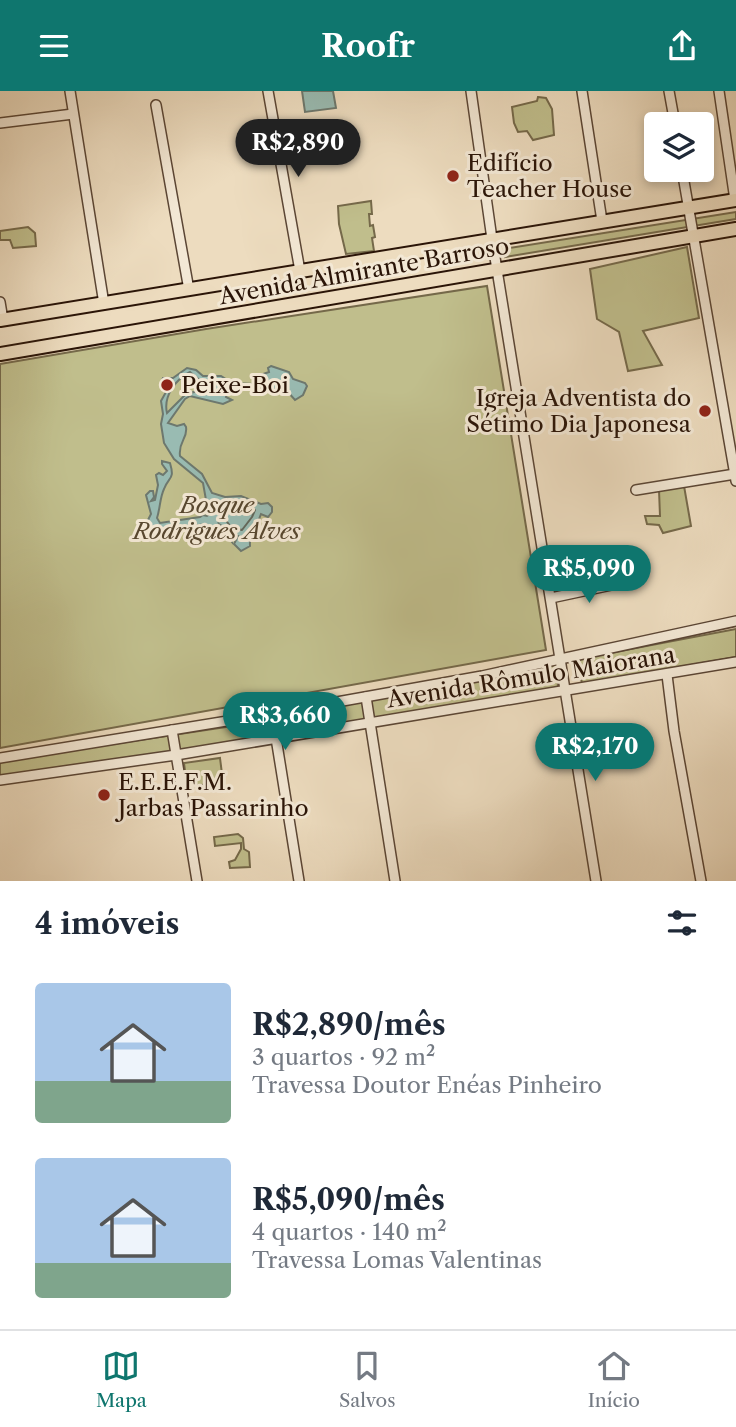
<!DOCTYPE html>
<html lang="pt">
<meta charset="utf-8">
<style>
body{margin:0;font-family:"Libre Caslon Text",serif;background:#f6f6f7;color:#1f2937;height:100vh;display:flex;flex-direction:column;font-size:26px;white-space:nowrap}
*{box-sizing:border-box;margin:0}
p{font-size:23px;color:#747a83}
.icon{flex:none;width:38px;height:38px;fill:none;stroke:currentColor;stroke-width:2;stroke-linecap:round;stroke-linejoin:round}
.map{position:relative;height:790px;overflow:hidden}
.details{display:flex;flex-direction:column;background:#fff;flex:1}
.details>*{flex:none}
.fabs{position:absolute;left:644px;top:21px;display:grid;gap:14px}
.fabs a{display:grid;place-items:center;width:70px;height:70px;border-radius:7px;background:#fff;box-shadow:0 4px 10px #0003;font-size:35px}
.price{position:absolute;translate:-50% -60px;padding:0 16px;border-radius:24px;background:#0f766e;color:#fff;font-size:23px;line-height:46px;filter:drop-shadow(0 2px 4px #0008)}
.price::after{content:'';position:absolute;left:50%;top:42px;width:21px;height:16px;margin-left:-10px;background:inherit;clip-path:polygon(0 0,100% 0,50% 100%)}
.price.current{background:#222;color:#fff}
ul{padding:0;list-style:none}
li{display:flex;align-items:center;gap:21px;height:175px;padding:0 35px}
li span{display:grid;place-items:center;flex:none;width:196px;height:140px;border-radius:7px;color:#555}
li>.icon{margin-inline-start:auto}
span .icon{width:84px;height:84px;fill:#fffc;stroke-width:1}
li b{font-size:30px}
h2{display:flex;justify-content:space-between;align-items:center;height:84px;padding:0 35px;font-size:30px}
header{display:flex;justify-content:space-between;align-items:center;height:91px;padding:0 35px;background:#0f766e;color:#fff;font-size:32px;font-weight:800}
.menu{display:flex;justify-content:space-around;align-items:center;height:98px;border-top:2px solid #e0e1e3;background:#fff;font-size:19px;color:#747a83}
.menu a{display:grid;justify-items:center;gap:4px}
.menu .current{color:#0f766e}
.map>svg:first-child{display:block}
</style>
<header><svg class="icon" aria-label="menu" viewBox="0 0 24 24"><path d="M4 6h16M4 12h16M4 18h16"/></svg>Roofr<svg class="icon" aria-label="share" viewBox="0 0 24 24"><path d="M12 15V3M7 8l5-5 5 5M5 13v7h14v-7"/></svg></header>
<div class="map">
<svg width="736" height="790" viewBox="0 0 736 790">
<rect width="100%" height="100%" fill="#eddcbf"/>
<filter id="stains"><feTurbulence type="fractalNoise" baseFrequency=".00286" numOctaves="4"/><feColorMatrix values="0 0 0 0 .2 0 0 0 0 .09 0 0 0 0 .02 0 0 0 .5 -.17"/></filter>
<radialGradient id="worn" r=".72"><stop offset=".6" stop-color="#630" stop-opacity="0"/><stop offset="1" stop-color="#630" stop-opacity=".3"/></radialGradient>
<g fill="#c0be8c" stroke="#75694a" stroke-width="2">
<path d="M538,6L546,7L552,18L554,44L533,49L527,40L518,41L514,32L512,16L537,10Z"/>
<path d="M371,110L372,123H369L370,135L373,134L375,146L372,147L374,160L346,163L339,133L338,115Z"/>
<path d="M736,121V128L505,166L504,158Z"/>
<path d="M28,136L35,142L36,155L13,157L10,149H0V140Z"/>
<path d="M687,156L699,227L643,240L662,274L628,280L619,241L597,228L590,178Z"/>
<path d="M487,195L546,559L0,657V273L206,238Z"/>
<path d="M684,395L691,435L663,442L659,434L647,433L645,425H660L659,399Z"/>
<path d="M736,538V566L582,593L578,568Z"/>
<path d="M556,573L558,596L556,598L181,660L0,686V670L246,633Z"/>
<path d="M220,667L223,691L187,696L184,672Z"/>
<path d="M238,743L243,747L244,758L249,761L250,776L230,777L229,771L235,769L241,758V752L215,755L214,746Z"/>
</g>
<g fill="#99bbb2" stroke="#6d786e" stroke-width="2" fill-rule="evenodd">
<path d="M302,0H333L336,17L305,21Z"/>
<path d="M271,275L289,281L293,288L305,292L307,295L303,304L295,309L287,300C274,297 269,302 262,288L259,298H238L228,300L226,306L232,309L223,313L190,305L185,308L168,332L177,335L184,333L186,336C188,348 178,350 180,365L202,383L212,402L225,406L241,405L261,413L268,412L272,416V421L268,426L261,423C257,437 249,439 250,455L241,460L234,453L238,445L232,444V451L223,440L227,439L219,433L221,439L211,448L202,445L200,441L203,436L209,435L205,433L159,440L152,445L150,444L147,431L151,423L146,404L150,400H153L154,406L151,410L155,409L158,394L156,384L159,382L163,384L167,380L162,373V370L170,372C175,389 169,385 164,398C160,406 160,418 157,427L160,432L200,426L203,424L207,425L213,420L217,422L220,420L214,410L210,412L206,409L203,392L174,368L164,352L161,333L163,323L161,310L166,301L161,292L163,287H173L187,277L196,279L203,285H221L232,292L255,293L260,284L269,281L268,277ZM190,281L207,295V298L186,303L167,322C163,305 176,288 190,281Z"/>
</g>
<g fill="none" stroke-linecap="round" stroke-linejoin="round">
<path stroke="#62685c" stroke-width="2" d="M241,413L251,415L255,419L252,426L242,439L231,436L224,427L227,414Z"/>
<g stroke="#5b4635" stroke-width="12">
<g id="minor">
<path d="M70,0L104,213"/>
<path d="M268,0L300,180"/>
<path d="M471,0L492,148L596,790"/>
<path d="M582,0L602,130"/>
<path d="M669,0L675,33"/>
<path d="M719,0L735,109"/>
<path d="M156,14L189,199"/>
<path d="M0,32L73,23"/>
<path d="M682,79L736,390"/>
<path d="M0,211L3,229"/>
<path d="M636,399L735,383"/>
<path d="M551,507L621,492"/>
<path d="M667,584L674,640L701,790"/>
<path d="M366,606L395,790"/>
<path d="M172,639L197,790"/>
<path d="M276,647L299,790"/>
<path d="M0,667L270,623L482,585L736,530"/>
<path d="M0,689L176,664L736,571"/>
</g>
</g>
<g stroke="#2a1407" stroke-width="16">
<g id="highway">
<path d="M0,229L736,109"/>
<path d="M0,263L736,138"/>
</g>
</g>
<use href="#minor" stroke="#f3e8d5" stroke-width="9"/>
<use href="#highway" stroke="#eddcbf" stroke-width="12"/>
</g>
<g fill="#8f2418" stroke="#f3e8d5" stroke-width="2.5">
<circle cx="453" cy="85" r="7"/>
<circle cx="167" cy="294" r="7"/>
<circle cx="705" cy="320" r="7"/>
<circle cx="104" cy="704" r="7"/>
</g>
<g text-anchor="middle" stroke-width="6" stroke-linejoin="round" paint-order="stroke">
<g font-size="23" fill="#2a1407" stroke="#f3e8d5" text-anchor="start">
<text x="467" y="80">Edifício<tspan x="467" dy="26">Teacher House</tspan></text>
<text x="181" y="302">Peixe-Boi</text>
<text x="691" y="315" text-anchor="end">Igreja Adventista do<tspan x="691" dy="26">Sétimo Dia Japonesa</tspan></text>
<text x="118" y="699">E.E.E.F.M.<tspan x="118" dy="26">Jarbas Passarinho</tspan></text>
</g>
<g font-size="23" fill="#2a1407" stroke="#f3e8d5">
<text transform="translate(364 180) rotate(-10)" y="8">Avenida Almirante Barroso</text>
<text transform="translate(531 586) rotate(-9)" y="8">Avenida Rômulo Maiorana</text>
</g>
<g font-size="23" font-style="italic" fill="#57472f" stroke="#f3e8d5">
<text x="217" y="422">Bosque<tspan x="217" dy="26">Rodrigues Alves</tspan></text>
</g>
</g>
<rect width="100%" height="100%" filter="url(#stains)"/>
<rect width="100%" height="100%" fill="url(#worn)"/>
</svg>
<div class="fabs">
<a><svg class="icon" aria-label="layers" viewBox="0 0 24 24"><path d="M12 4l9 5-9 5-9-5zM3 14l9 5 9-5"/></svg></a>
</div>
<b class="price current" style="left:298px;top:88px">R$2,890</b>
<b class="price" style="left:589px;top:514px">R$5,090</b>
<b class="price" style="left:285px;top:661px">R$3,660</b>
<b class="price" style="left:595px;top:692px">R$2,170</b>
</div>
<section class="details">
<h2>4 imóveis<svg class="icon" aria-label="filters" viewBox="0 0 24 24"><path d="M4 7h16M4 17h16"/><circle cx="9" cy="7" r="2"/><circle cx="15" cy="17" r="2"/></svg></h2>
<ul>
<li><span style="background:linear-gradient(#a9c7e8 70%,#7fa58c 0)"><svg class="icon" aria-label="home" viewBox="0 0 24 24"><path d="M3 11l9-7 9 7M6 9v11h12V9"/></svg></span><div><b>R$2,890/mês</b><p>3 quartos · 92 m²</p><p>Travessa Doutor Enéas Pinheiro</p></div></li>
<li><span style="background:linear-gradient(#a9c7e8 75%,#7fa58c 0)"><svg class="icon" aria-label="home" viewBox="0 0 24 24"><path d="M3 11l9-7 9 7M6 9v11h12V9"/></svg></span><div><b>R$5,090/mês</b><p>4 quartos · 140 m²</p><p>Travessa Lomas Valentinas</p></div></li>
</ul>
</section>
<nav class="menu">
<a class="current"><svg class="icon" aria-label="map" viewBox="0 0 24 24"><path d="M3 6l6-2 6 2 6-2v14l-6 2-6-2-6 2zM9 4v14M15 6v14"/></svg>Mapa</a>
<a><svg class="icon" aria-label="saved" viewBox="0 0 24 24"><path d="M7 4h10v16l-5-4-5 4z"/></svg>Salvos</a>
<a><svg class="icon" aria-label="home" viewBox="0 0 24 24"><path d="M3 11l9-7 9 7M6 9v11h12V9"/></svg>Início</a>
</nav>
